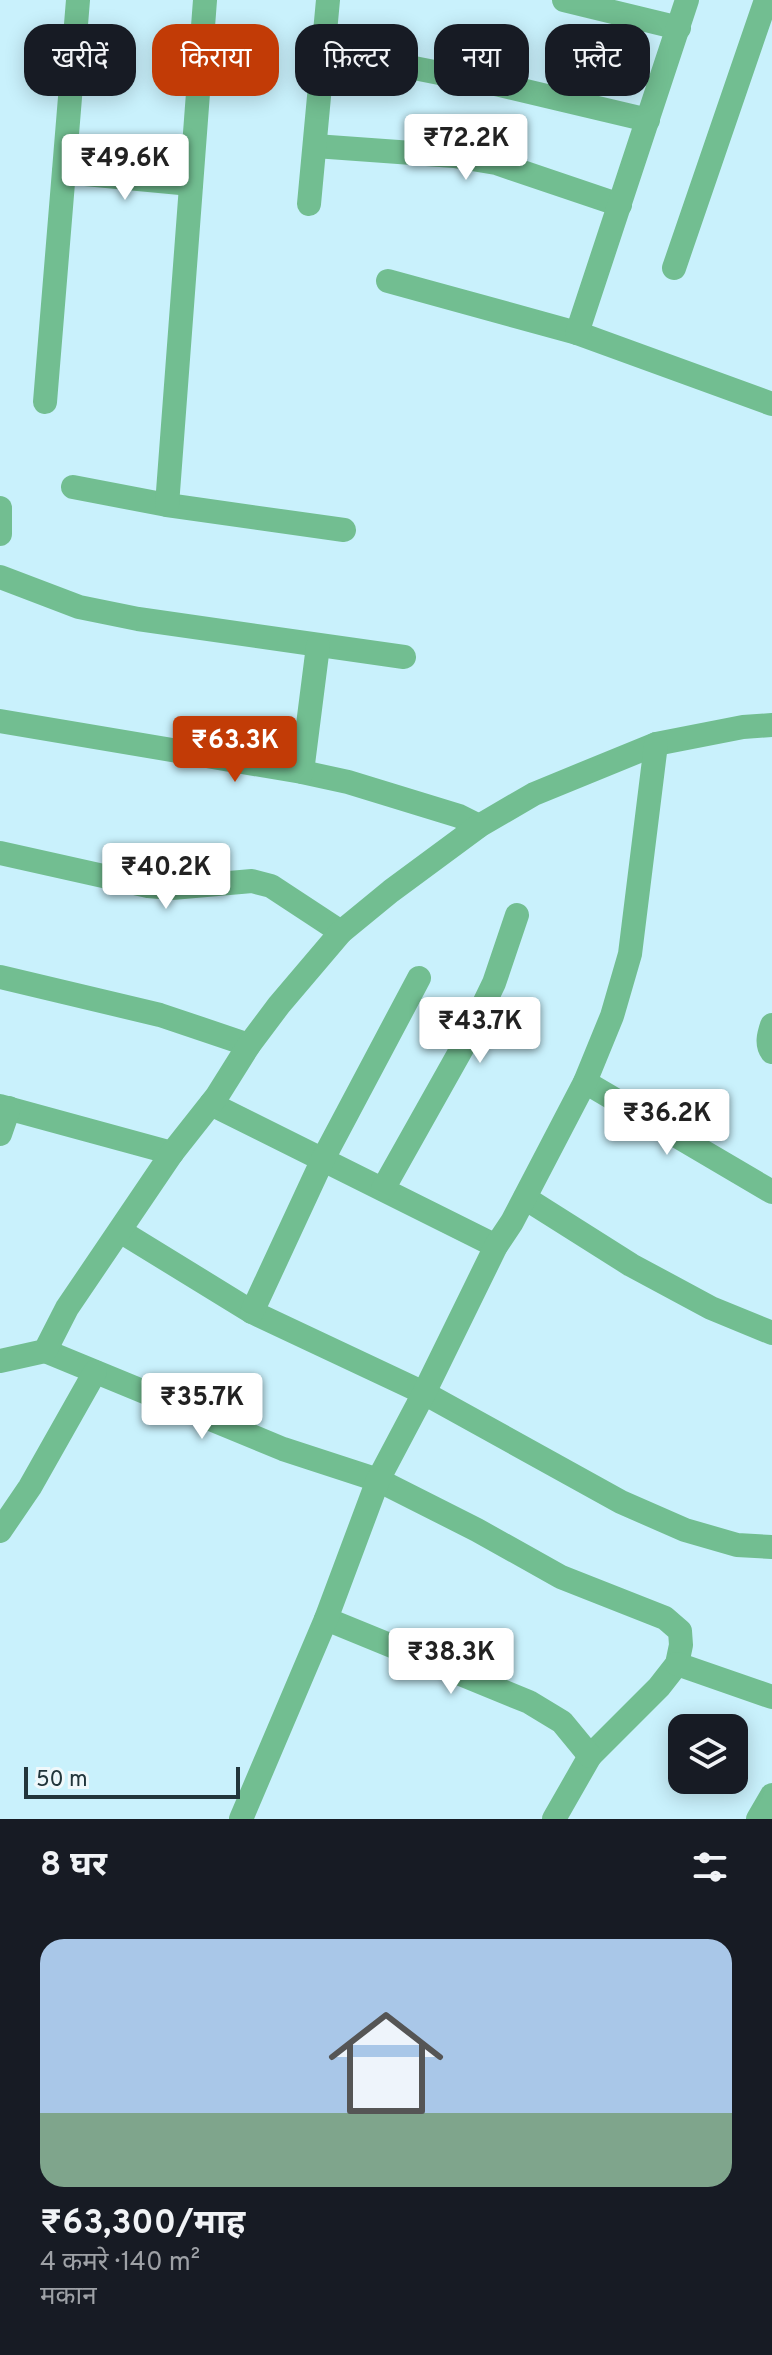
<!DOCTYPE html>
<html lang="hi">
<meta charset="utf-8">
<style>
body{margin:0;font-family:Overpass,"Noto Sans Devanagari",sans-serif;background:#242831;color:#f1f3f6;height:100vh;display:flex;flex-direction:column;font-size:30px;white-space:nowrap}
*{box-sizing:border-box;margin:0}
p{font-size:26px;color:#9ea1a6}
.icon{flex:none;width:44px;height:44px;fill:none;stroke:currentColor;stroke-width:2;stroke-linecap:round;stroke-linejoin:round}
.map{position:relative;height:1819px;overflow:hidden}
.panel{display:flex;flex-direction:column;background:#171b24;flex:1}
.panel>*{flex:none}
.guide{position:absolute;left:24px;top:24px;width:724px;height:72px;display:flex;gap:16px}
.fabs{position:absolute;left:668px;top:1714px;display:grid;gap:16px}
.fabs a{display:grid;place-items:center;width:80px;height:80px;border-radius:16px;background:#171b24;box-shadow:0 4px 20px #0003;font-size:40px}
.scale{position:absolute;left:24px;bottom:20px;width:216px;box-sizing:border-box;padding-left:8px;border:4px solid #21353b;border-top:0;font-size:22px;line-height:28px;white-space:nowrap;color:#21353b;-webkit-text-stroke:6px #eff8fb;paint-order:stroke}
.price{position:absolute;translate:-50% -68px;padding:0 18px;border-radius:8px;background:#fff;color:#222;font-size:26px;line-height:52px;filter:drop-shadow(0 2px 4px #0008)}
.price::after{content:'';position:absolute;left:50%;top:48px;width:24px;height:18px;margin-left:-12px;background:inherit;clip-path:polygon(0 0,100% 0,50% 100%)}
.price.selected{background:#c23b06;color:#fff}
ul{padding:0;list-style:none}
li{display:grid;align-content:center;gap:16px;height:424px;padding:0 40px}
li+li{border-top:2px solid #363941}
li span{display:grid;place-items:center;height:248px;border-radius:24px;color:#555}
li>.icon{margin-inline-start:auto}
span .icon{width:144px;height:144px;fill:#fffc;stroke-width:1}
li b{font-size:34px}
h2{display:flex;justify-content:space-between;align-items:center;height:96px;padding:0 40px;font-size:34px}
.chip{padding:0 28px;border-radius:24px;background:#171b24;box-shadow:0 4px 20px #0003;font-size:28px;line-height:72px}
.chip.selected{background:#c23b06;color:#fff}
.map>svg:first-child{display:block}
</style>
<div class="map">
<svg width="772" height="1819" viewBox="0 0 772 1819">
<rect width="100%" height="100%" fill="#c9f1fc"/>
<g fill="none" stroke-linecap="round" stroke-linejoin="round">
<g stroke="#72be91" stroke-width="24">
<path d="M564,0L679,28"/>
<path d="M323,50L500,85L648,120"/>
<path d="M315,146L454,156L496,163L620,205"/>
<path d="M64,172L191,184"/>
<path d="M309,204L328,0"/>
<path d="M674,268L766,0"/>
<path d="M388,281L577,333L772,404"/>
<path d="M577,333L687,0"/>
<path d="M45,402L78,0"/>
<path d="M73,487L167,505L344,530"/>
<path d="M167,505L205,0"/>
<path d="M0,508V534"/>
<path d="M0,577L79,607L138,619L404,657"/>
<path d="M0,721L302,772L348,782L459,816L479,826"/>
<path d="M302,772L318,646"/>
<path d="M0,853L148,886L172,888L252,881L271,886L341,932"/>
<path d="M0,977L160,1015L249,1045"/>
<path d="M772,1025C769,1034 766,1044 772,1052"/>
<path d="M585,1082L772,1192"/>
<path d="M211,1104L496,1246"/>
<path d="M0,1106L172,1153"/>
<path d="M0,1134L9,1108"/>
<path d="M383,1189L465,1043L494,983L517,915"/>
<path d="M525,1198L631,1265L711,1308L772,1333"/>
<path d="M120,1231L252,1312L424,1393L621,1502L685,1530L737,1545L772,1547"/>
<path d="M252,1312L323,1159L419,978"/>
<path d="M45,1351L283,1449L378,1480L477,1530L561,1577L665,1618L680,1631L681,1645L677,1664L659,1687L590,1756L554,1819"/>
<path d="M0,1361L45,1351L67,1308L172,1153L217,1096L249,1045L279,1005L341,932L391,891L479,826L534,794L656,744L743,727L772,725"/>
<path d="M0,1531L30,1487L95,1372"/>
<path d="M326,1619L529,1702L562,1722L590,1756"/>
<path d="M677,1664L772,1697"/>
<path d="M241,1819L326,1619L378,1480L424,1393L496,1246L512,1222L585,1082L612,1016L630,954L656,744"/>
<path d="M758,1819L772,1795"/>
</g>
</g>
</svg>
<div class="fabs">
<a><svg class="icon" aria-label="layers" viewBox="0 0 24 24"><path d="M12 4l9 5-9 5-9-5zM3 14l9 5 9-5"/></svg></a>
</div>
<div class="scale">50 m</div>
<b class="price" style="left:466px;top:182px">₹72.2K</b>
<b class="price" style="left:125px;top:202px">₹49.6K</b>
<b class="price selected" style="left:235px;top:784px">₹63.3K</b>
<b class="price" style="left:166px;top:911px">₹40.2K</b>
<b class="price" style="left:480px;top:1065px">₹43.7K</b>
<b class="price" style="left:667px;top:1157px">₹36.2K</b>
<b class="price" style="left:202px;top:1441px">₹35.7K</b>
<b class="price" style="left:451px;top:1696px">₹38.3K</b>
<div class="guide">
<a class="chip">खरीदें</a>
<a class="chip selected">किराया</a>
<a class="chip">फ़िल्टर</a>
<a class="chip">नया</a>
<a class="chip">फ़्लैट</a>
</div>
</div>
<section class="panel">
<h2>8 घर<svg class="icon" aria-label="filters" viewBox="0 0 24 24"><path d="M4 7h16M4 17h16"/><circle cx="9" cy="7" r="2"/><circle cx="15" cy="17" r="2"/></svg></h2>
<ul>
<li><span style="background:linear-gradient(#a9c7e8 70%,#7fa58c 0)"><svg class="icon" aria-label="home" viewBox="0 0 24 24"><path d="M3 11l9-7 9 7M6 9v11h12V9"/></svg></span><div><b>₹63,300/माह</b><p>4 कमरे · 140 m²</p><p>मकान</p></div></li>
</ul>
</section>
